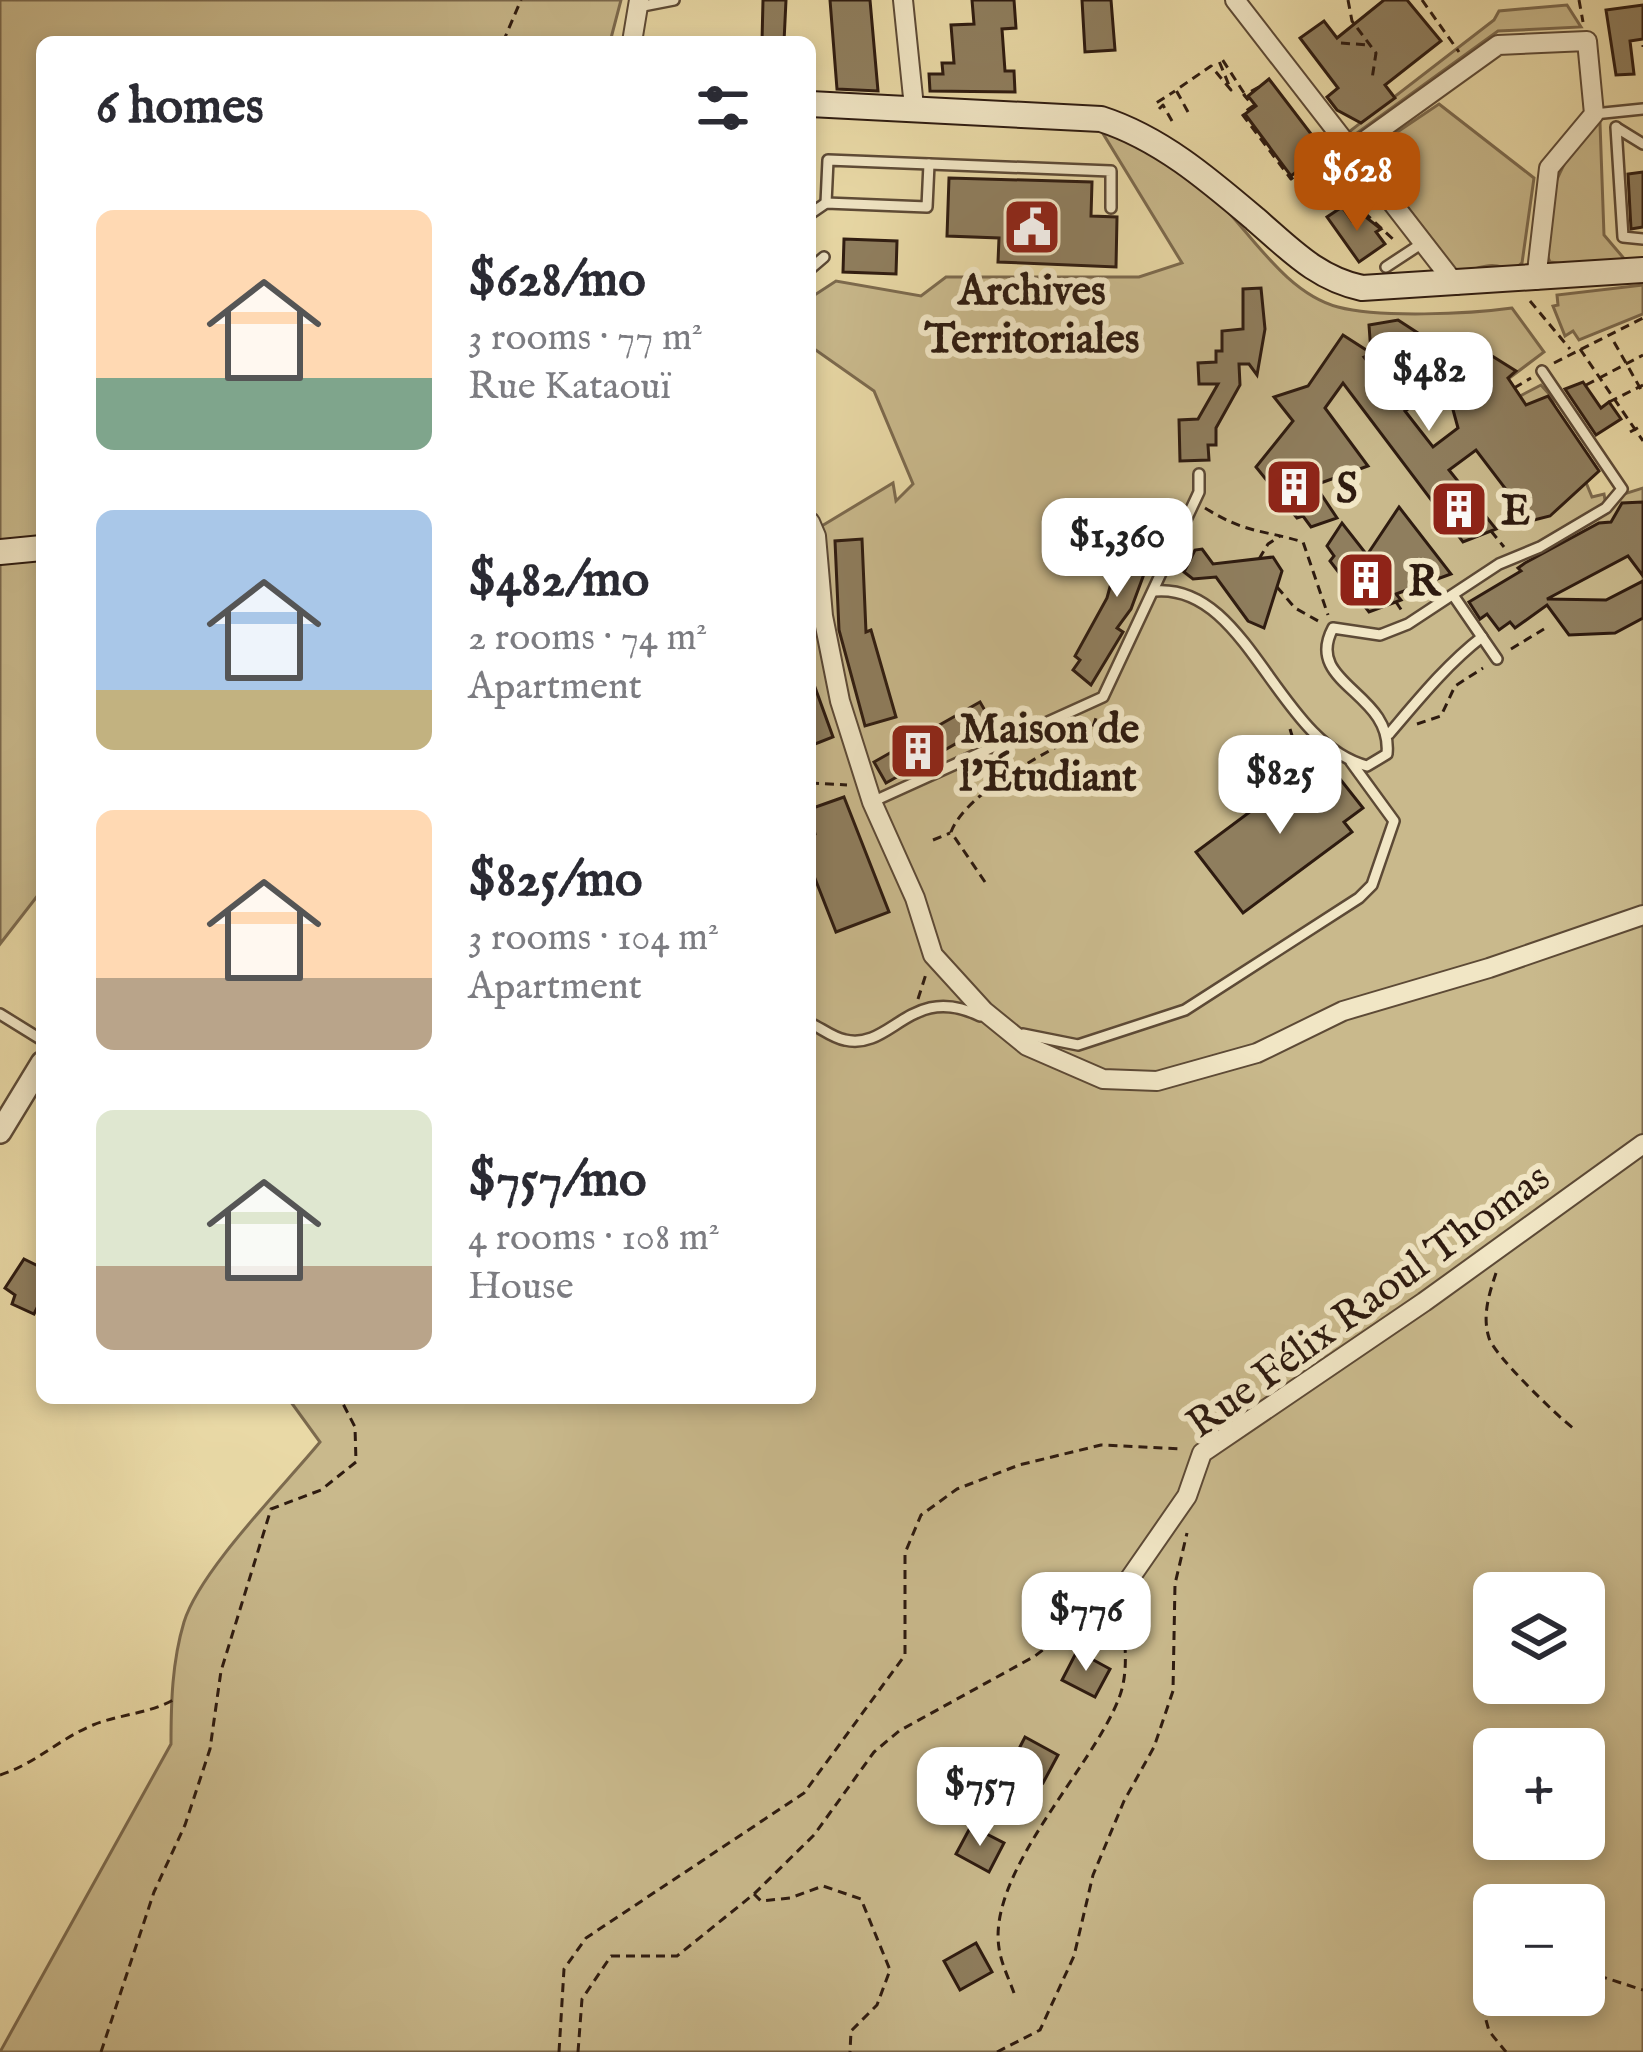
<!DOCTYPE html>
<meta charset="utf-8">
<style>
body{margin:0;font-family:"IM FELL English",serif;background:#f7f7f7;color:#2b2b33;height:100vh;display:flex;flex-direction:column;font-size:45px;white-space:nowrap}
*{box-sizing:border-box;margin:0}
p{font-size:39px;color:#7c7c81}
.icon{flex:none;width:66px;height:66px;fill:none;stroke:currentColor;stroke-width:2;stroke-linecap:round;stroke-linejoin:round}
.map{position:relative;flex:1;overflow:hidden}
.panel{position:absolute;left:36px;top:36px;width:780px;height:1368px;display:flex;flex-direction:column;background:#fff;border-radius:18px;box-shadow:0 6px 18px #0003}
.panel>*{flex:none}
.tools{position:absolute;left:1473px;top:1572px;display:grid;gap:24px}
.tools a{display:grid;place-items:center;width:132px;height:132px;border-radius:18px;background:#fff;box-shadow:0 6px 18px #0003;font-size:60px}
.price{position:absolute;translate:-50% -102px;padding:0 27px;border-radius:24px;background:#fff;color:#222;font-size:39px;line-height:78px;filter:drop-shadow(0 3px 6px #0008)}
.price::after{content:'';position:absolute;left:50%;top:72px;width:36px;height:27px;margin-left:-18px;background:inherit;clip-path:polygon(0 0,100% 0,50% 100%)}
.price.selected{background:#b45309;color:#fff}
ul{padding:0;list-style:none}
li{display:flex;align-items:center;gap:36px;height:300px;padding:0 60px}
li span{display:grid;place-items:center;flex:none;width:336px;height:240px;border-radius:18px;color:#555}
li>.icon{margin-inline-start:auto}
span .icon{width:144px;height:144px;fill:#fffc;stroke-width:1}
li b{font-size:51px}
h2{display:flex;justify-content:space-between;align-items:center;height:144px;padding:0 60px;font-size:51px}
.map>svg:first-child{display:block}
</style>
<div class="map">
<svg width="1643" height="2052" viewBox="0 0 1643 2052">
<rect width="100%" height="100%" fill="#e9d9a6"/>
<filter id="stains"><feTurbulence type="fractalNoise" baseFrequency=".00167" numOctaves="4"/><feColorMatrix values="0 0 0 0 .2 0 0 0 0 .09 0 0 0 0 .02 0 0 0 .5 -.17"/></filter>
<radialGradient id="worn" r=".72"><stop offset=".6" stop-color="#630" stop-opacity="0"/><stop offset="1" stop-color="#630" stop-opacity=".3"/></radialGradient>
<g fill="#c9b98c" stroke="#7c6a4e" stroke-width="3" fill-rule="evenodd">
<path d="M0,0H621L610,42H42V890L0,944Z"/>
<path d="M1567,5L1581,27L1498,31L1353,136L1350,131L1494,20L1499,11Z"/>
<path d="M1439,104L1534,178L1522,263L1511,272C1496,260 1475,267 1460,276L1366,153Z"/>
<path d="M1590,121L1600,123L1604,235L1627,262L1581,266L1550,262C1529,219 1566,157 1590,121Z"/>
<path d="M1099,127C1135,143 1174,160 1203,186C1245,222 1281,292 1338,307C1379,318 1469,314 1512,308L1544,352L1508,379L1520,396L1541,385L1550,395L1592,497L1604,494L1605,500L1643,488V2052H0L171,1744C171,1703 172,1662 184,1622C200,1570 284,1486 320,1442L288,1398H810V533L893,483L896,501L913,484L874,391L810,346V298L836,281L921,296L946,277H1139L1182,263ZM1494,1593H1584V1683H1494ZM1494,1749H1584V1839H1494ZM1494,1905H1584V1995H1494Z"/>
<path d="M1643,285V314L1579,340L1573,331L1565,336L1553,306L1558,305L1557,295Z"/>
</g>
<g fill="#8f7e5e" stroke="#2e1b10" stroke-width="3" fill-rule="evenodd">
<path d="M763,0H786L784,42H762Z"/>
<path d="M830,0H870L878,91L837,89Z"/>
<path d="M972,0H1014L1016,28L1002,29L1005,71H1014L1015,92L930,91L929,74H943L942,63H954L951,25L974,24Z"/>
<path d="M1082,0H1111L1115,50L1085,52Z"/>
<path d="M1384,0H1407L1441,41L1385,85L1395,98L1361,123L1337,110L1327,97L1338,88L1300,38L1324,21L1337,38Z"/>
<path d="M1643,5V39L1630,41L1634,74L1616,75L1606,10Z"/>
<path d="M1269,79L1331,160L1310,177L1303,167L1291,176L1245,114L1256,106L1248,96Z"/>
<path d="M1643,172V227L1631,229L1628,174Z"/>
<path d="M949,178L1092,182L1091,216L1117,217L1116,267L998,262L999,238L947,236Z"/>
<path d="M1342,207L1352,221L1362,214L1381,229L1376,232L1385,244L1359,262L1327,217Z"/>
<path d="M844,239L897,241L896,274L843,272Z"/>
<path d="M1261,288L1265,329L1257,375L1249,364H1239L1240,385L1216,428V445H1208L1209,460L1180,461L1179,420L1198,419L1218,384H1199L1198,363L1216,362V351H1222V331L1243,329V289Z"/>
<path d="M1398,320L1418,333L1364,357L1388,388L1431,365L1465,339L1516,371L1508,378L1526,405L1548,396L1599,471L1550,516L1530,521L1476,450L1449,470L1496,529L1463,542L1343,383L1325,408L1368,466L1315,485L1337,518L1311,527L1303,516L1297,518L1256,467L1293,421L1274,397L1308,386L1343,335L1371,353L1369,325ZM1446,384L1458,428L1433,447L1405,411Z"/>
<path d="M1583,382L1601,408L1609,402L1621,419L1596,435L1565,389Z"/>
<path d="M1643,502V576L1628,556L1547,599L1606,600L1643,581V618L1615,633L1569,635L1547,605L1515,628L1510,622L1499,630L1487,614L1480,619L1469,602L1521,571L1518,568L1525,563L1599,523L1611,522L1622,503Z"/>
<path d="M1399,507L1451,574L1396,594L1401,600L1369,612L1330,561L1334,556L1327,546L1342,523L1367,555Z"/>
<path d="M1128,521L1160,531L1131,609L1117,628L1123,632L1091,685L1073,670L1080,660L1075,656L1107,598Z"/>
<path d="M862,539L866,632L871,630L896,717L865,726L839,630L835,541Z"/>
<path d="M1202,549L1213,564L1273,557L1282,571L1264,628L1248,621L1216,577L1193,579L1184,572L1195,550Z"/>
<path d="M812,679L833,737L810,746V680Z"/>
<path d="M980,702L995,728L977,738L975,733L886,783L874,762Z"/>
<path d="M1306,770L1316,783L1333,770L1363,808L1344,822L1352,832L1243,913L1196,852Z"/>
<path d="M844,797L889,912L836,932L814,876L810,877V836L815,834L810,809Z"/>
<path d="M24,1259L42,1268V1298L34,1314L12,1304L15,1295L5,1288Z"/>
<path d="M1077,1651L1110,1669L1095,1697L1062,1680Z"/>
<path d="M1025,1737L1058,1755L1043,1783L1010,1766Z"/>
<path d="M971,1826L1004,1843L989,1872L956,1854Z"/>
<path d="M976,1943L992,1972L960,1990L944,1961Z"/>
</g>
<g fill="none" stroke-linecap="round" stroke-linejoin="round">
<g stroke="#5d4a36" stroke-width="14">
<g id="service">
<path d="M638,7L674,0"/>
<path d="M1594,114L1643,109"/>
<path d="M1616,127L1623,237L1643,239"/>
<path d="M1617,128L1643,144"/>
<path d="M826,203L828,160L1111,171V208"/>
<path d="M810,214L826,203L927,207L929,164"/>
<path d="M1386,267L1424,242"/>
<path d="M810,269L824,257"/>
<path d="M1154,591C1248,582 1276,742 1367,766L1387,754C1393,692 1303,684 1333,628L1380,635L1408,624L1499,564L1540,547L1606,508L1622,489L1542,371"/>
<path d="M1453,595L1497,659"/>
<path d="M1389,734C1418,700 1447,664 1482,637"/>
<path d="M872,802L1103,697L1199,492V474"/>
<path d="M0,1014L42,1040"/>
<path d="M810,1023C821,1028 833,1038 845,1040C892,1051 910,982 980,1016"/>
<path d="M1023,1034L1078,1045L1185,1010L1359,898L1372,885L1394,821L1351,762"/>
</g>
</g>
<g stroke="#5d4a36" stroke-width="22">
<g id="minor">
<path d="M903,0L914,107"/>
<path d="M1235,0L1456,285"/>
<path d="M632,42L639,0"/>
<path d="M1352,150L1498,45L1587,41L1594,114L1549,168L1536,280"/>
<path d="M810,522L816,536L823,616L840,701L872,802L915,898L933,955L984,1011L1027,1046L1103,1079L1157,1081L1257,1053L1343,1011L1489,968L1643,915"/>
<path d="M1119,1594L1187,1496L1202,1453L1424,1302L1643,1144"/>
</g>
</g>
<g stroke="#5d4a36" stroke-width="26">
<path id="tertiary" d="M0,1132L42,1063"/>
</g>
<g stroke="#2e1b10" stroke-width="28">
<g id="secondary">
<path d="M810,104L1101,119C1160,138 1208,179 1255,219C1290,249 1316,278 1362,288L1643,270"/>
<path d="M0,552L42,548"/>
</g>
</g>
<g stroke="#2e1b10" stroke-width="3" stroke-dasharray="9 6" stroke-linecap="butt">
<path d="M1348,0L1352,21L1376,53L1372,79"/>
<path d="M1422,0L1459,52"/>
<path d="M1579,0L1583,22"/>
<path d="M503,42L521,0"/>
<path d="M1341,43L1369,45"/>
<path d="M1643,45V47"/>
<path d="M1259,87L1244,95L1253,106L1242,114L1291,179L1302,170L1334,212"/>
<path d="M1188,112L1176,90L1211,66L1231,90L1219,61L1222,59L1244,93"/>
<path d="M1172,121L1163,105L1160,108L1156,103L1175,91"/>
<path d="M1321,168L1328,202"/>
<path d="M1355,183L1352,211L1357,218"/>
<path d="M1353,202L1395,241"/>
<path d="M1530,301L1570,349"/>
<path d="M1614,342L1643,393"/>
<path d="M1580,349L1643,441"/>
<path d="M1554,363L1643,318"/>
<path d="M1586,385L1643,355"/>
<path d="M1514,388L1531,378"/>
<path d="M1609,402L1643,385"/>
<path d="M1630,432L1643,425"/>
<path d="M1205,508C1247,534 1260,529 1303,542L1328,615"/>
<path d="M1491,531L1504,547"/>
<path d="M1259,559L1268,544L1280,536"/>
<path d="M1277,587L1295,608L1320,622"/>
<path d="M1396,602L1402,611"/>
<path d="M1511,649L1544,629"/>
<path d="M1417,724L1441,716L1455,686L1483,668"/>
<path d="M1290,729L1299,758"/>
<path d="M810,783L847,785"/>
<path d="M933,840L950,833"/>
<path d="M985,882L951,832C967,790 1054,749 1093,727L1097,715"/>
<path d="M918,999L926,974"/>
<path d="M1496,1273C1489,1294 1482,1316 1489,1338C1494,1355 1557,1416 1573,1428"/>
<path d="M0,1775C35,1764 59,1739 93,1725C120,1714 149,1714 175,1699"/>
<path d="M754,1894L761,1901L790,1898L823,1886L861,1899L890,1970L877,2005L851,2031L850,2052"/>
<path d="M1494,1971L1476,1983L1489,2031L1506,2052"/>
<path d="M1584,1971L1643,1990"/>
<path d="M1014,1993C1009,1979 1001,1963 999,1948C987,1872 1093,1767 1119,1698C1129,1673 1125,1640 1122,1615"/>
<path d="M101,2052L154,1892L185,1825L210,1749L221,1671L271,1509L321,1490L356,1462L355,1427L340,1398"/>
<path d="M559,2052L564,1969L586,1938L804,1793L905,1655V1553L921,1515L957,1489L1019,1465L1101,1445L1183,1449"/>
<path d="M578,2052L582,1999L611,1956H677L754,1894L814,1835L874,1752L899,1731L1035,1656L1102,1604"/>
<path d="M997,2052L1040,2030L1074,1956L1093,1875L1124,1801L1154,1747L1173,1691L1175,1584L1187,1533"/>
</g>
<use href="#service" stroke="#f1e6c5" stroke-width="9"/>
<use href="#minor" stroke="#f1e6c5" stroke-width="18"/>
<use href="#tertiary" stroke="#f1e6c5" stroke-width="21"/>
<use href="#secondary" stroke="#f1e6c5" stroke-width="24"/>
</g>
<defs>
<g id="civic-square" transform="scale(3)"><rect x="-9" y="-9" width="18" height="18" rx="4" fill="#8f2418" stroke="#f1e6c5"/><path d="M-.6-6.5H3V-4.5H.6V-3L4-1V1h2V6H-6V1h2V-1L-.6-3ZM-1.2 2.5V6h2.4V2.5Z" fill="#fff"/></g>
<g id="building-square" transform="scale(3)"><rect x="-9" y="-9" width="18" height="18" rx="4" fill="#8f2418" stroke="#f1e6c5"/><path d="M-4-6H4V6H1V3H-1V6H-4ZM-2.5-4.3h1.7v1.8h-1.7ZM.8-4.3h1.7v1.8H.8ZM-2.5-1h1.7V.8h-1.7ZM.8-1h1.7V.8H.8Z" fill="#fff"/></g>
</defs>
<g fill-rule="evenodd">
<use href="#civic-square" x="1032" y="227"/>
<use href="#building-square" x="1294" y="487"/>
<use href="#building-square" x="1459" y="509"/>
<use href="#building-square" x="1366" y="580"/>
<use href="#building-square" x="918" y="751"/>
</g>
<g text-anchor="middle" stroke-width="12" stroke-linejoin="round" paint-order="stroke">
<g font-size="42" font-weight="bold" fill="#2e1b10" stroke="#f1e6c5" text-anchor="start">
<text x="1032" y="304" text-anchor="middle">Archives<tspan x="1032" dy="48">Territoriales</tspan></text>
<text x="1336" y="502">S</text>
<text x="1501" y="524">E</text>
<text x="1408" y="595">R</text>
<text x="960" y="742">Maison de<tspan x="960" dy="48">l'Étudiant</tspan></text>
</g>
<g font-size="42" fill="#2e1b10" stroke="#f1e6c5">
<text transform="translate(1367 1299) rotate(-36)" y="15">Rue Félix Raoul Thomas</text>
</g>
</g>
<rect width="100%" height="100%" filter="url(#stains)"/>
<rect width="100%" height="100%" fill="url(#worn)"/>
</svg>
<div class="tools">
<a><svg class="icon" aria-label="layers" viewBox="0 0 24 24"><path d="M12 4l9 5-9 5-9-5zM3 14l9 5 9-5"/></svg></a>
<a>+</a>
<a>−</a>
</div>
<b class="price selected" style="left:1357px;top:234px">$628</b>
<b class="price" style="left:1429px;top:434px">$482</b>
<b class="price" style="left:1117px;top:600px">$1,360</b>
<b class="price" style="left:1280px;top:837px">$825</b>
<b class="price" style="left:1086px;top:1674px">$776</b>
<b class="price" style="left:980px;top:1849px">$757</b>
<section class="panel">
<h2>6 homes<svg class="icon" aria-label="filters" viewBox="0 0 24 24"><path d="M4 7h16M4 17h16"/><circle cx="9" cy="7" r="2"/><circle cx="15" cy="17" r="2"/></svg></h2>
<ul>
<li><span style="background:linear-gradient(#ffd9b3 70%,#7fa58c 0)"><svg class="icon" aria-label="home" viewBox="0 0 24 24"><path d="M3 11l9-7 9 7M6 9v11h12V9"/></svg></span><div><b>$628/mo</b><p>3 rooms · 77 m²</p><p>Rue Kataouï</p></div></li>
<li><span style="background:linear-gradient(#a9c7e8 75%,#c2b280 0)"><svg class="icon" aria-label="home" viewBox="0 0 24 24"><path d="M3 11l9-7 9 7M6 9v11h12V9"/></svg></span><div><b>$482/mo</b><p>2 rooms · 74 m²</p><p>Apartment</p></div></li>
<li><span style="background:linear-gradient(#ffd9b3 70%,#b9a48a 0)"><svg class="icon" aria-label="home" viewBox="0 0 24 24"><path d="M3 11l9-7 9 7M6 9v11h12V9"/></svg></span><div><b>$825/mo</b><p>3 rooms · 104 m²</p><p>Apartment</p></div></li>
<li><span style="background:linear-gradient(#dfe7d0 65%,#b9a48a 0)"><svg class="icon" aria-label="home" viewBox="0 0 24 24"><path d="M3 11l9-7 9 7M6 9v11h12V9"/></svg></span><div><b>$757/mo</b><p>4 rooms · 108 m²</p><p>House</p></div></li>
</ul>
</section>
</div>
